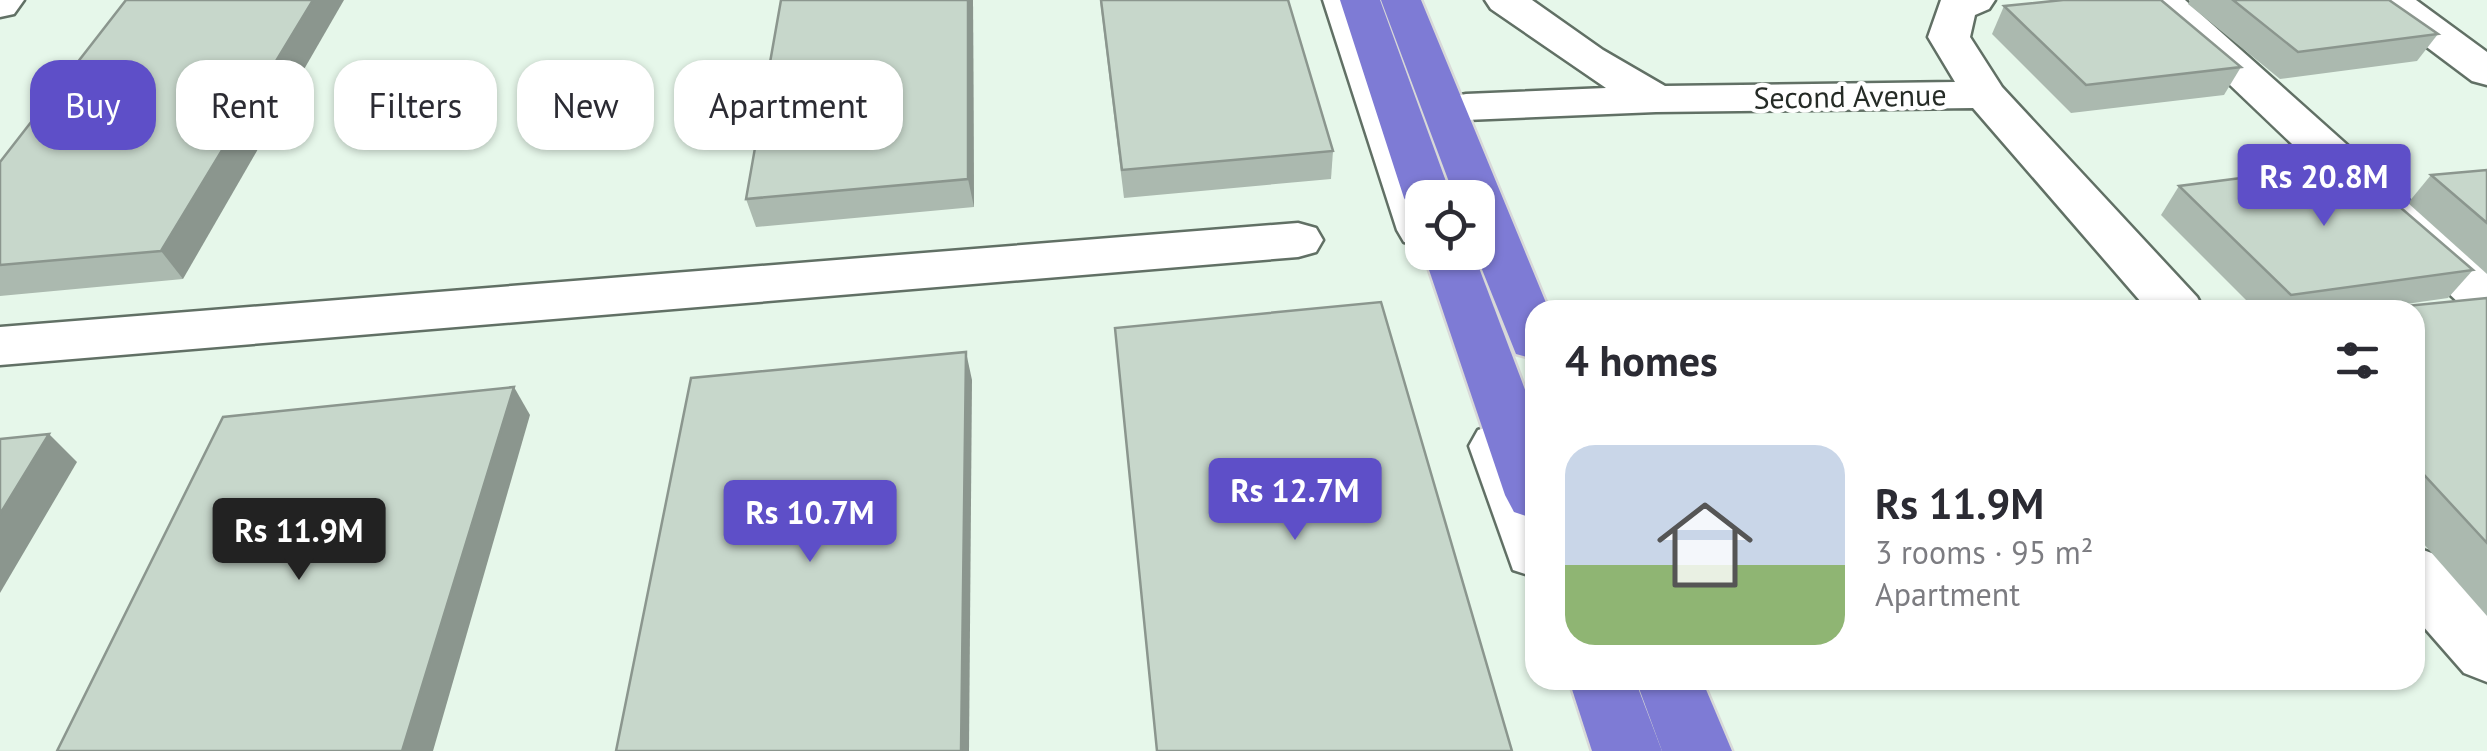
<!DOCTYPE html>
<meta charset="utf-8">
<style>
body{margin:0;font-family:"PT Sans",sans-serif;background:#f2f2f3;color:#2b2b33;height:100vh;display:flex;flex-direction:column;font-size:38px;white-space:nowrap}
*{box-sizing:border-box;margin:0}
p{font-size:32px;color:#7c7c81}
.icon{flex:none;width:55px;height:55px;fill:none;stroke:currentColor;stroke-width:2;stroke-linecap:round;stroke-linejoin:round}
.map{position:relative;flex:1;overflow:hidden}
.panel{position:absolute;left:1525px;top:300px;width:900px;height:390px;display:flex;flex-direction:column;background:#fff;border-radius:30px;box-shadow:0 2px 8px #0004}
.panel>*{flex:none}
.top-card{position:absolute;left:30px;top:60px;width:950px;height:90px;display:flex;gap:20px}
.tools{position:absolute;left:1405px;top:180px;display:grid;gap:20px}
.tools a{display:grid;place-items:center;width:90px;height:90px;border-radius:20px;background:#fff;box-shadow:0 2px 8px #0004;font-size:50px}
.price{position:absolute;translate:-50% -85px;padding:0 22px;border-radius:10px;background:#5e4fc8;color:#fff;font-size:32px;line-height:65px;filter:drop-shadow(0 2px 5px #0008)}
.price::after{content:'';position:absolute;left:50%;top:60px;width:30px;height:22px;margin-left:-15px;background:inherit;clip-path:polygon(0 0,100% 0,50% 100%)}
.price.current{background:#222;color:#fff}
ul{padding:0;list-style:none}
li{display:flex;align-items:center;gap:30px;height:250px;padding:0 40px}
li+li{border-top:2px solid #e1e1e2}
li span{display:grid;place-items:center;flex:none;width:280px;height:200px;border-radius:30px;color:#555}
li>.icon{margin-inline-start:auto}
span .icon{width:120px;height:120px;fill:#fffc;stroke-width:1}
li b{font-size:42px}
h2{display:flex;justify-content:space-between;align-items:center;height:120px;padding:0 40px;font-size:42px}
.tag{padding:0 35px;border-radius:30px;background:#fff;box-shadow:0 2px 8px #0004;font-size:35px;line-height:90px}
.tag.current{background:#5e4fc8;color:#fff}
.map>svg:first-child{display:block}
</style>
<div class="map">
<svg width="2487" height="751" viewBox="0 0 2487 751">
<rect width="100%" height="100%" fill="#e6f7ea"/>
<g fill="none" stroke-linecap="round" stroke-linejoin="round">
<g stroke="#617065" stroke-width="5">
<g id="minor">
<path d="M0,0H24L14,14L0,17Z"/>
<path d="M1323,0H1363L1435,198H1422V246L1404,242L1397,230Z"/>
<path d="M1485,0H1532L1603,50L1665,86L1955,82L1928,37L1941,0H1995L1989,9L1975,15L1970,37L2002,87L2197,297L2204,310H2148L1973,108L1656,112L1466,120L1450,117L1444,107L1450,97L1466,94L1606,88L1491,9Z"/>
<path d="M2141,0H2185L2487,270V310L2463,307Z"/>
<path d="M2370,0H2416L2487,52V85L2472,81L2376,9Z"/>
<path d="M1298,223L1316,228L1323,240L1316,252L1298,257L0,365V327Z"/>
<path d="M1498,424L1518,430L1535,468V577L1513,570L1469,446L1478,430Z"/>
<path d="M2415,547L2437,555L2487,608V682L2464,673L2415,617Z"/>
</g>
</g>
<g stroke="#d8d9d8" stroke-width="5">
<g id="highway">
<path d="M1340,0H1380L1452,198H1422V212L1411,209L1404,198Z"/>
<path d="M1381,0H1421L1549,310H1535V359L1516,354L1475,252L1478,198H1455Z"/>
<path d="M1423,252H1473L1535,416V519L1514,512L1505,495Z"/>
<path d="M1569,680H1635L1662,751H1592Z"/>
<path d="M1636,680H1702L1732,751H1662Z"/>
</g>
</g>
<use href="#minor" fill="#fff" fill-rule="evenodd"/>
<use href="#highway" fill="#7e7bd5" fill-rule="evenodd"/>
</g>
<g fill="#abb9af">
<path d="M126,0L183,279L0,296V162Z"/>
<path d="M973,0L974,207L756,227L746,199Z"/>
<path d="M1100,0H1288L1333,151L1331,179L1124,198Z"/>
<path d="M2190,0H2389L2438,34L2417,61L2280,79L2188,4Z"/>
<path d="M2004,6L2241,67L2224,95L2071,113L1992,34Z"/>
<path d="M2487,170V274L2408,203L2431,175Z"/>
<path d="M2179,186L2473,270L2448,298L2364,310H2256L2161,215Z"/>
<path d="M2487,298V616L2415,534V310Z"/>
</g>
<g fill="#8b968e">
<path d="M313,0H344L183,279L161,251Z"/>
<path d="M968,0H973L974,207L968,179Z"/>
<path d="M966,352L972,380L969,751H961Z"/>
<path d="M514,387L530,415L433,751H402Z"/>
<path d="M49,434L77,462L0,593V514Z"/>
</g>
<g fill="#c7d7cb" stroke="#8b968e" stroke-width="2.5">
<path d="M126,0H313L161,251L0,265V162Z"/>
<path d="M781,0H968V179L746,199Z"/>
<path d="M1101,0H1288L1333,151L1122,170Z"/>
<path d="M2063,0H2161L2241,67L2086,85L2004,6Z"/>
<path d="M2233,0H2389L2438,34L2298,52Z"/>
<path d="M2350,164L2473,270L2291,295L2179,186Z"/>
<path d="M2487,170V223L2431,175Z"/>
<path d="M2487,298V543L2415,465V310H2366Z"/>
<path d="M1381,302L1512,751H1157L1115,328Z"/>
<path d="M966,352L961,751H616L691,378Z"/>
<path d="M514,387L402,751H57L223,417Z"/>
<path d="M49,434L0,514V439Z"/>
</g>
<g text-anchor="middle" stroke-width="9" stroke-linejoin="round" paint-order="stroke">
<g font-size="30" fill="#252b26" stroke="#fff">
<text transform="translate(1850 97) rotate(-1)" y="10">Second Avenue</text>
</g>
</g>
</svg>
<div class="tools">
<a><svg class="icon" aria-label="locate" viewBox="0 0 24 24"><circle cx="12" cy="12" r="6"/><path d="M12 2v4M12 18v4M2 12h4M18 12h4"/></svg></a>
</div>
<b class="price" style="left:2324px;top:229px">Rs 20.8M</b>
<b class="price" style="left:1295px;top:543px">Rs 12.7M</b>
<b class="price" style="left:810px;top:565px">Rs 10.7M</b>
<b class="price current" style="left:299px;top:583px">Rs 11.9M</b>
<div class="top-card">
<a class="tag current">Buy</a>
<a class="tag">Rent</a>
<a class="tag">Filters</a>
<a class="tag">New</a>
<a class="tag">Apartment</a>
</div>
<section class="panel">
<h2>4 homes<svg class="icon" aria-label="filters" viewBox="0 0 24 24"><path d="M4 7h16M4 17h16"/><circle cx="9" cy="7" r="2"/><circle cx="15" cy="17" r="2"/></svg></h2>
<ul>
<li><span style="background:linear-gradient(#c9d6e8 60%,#8fb573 0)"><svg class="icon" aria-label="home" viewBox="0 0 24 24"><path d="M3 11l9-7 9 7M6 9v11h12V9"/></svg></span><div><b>Rs 11.9M</b><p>3 rooms · 95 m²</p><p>Apartment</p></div></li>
</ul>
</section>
</div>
